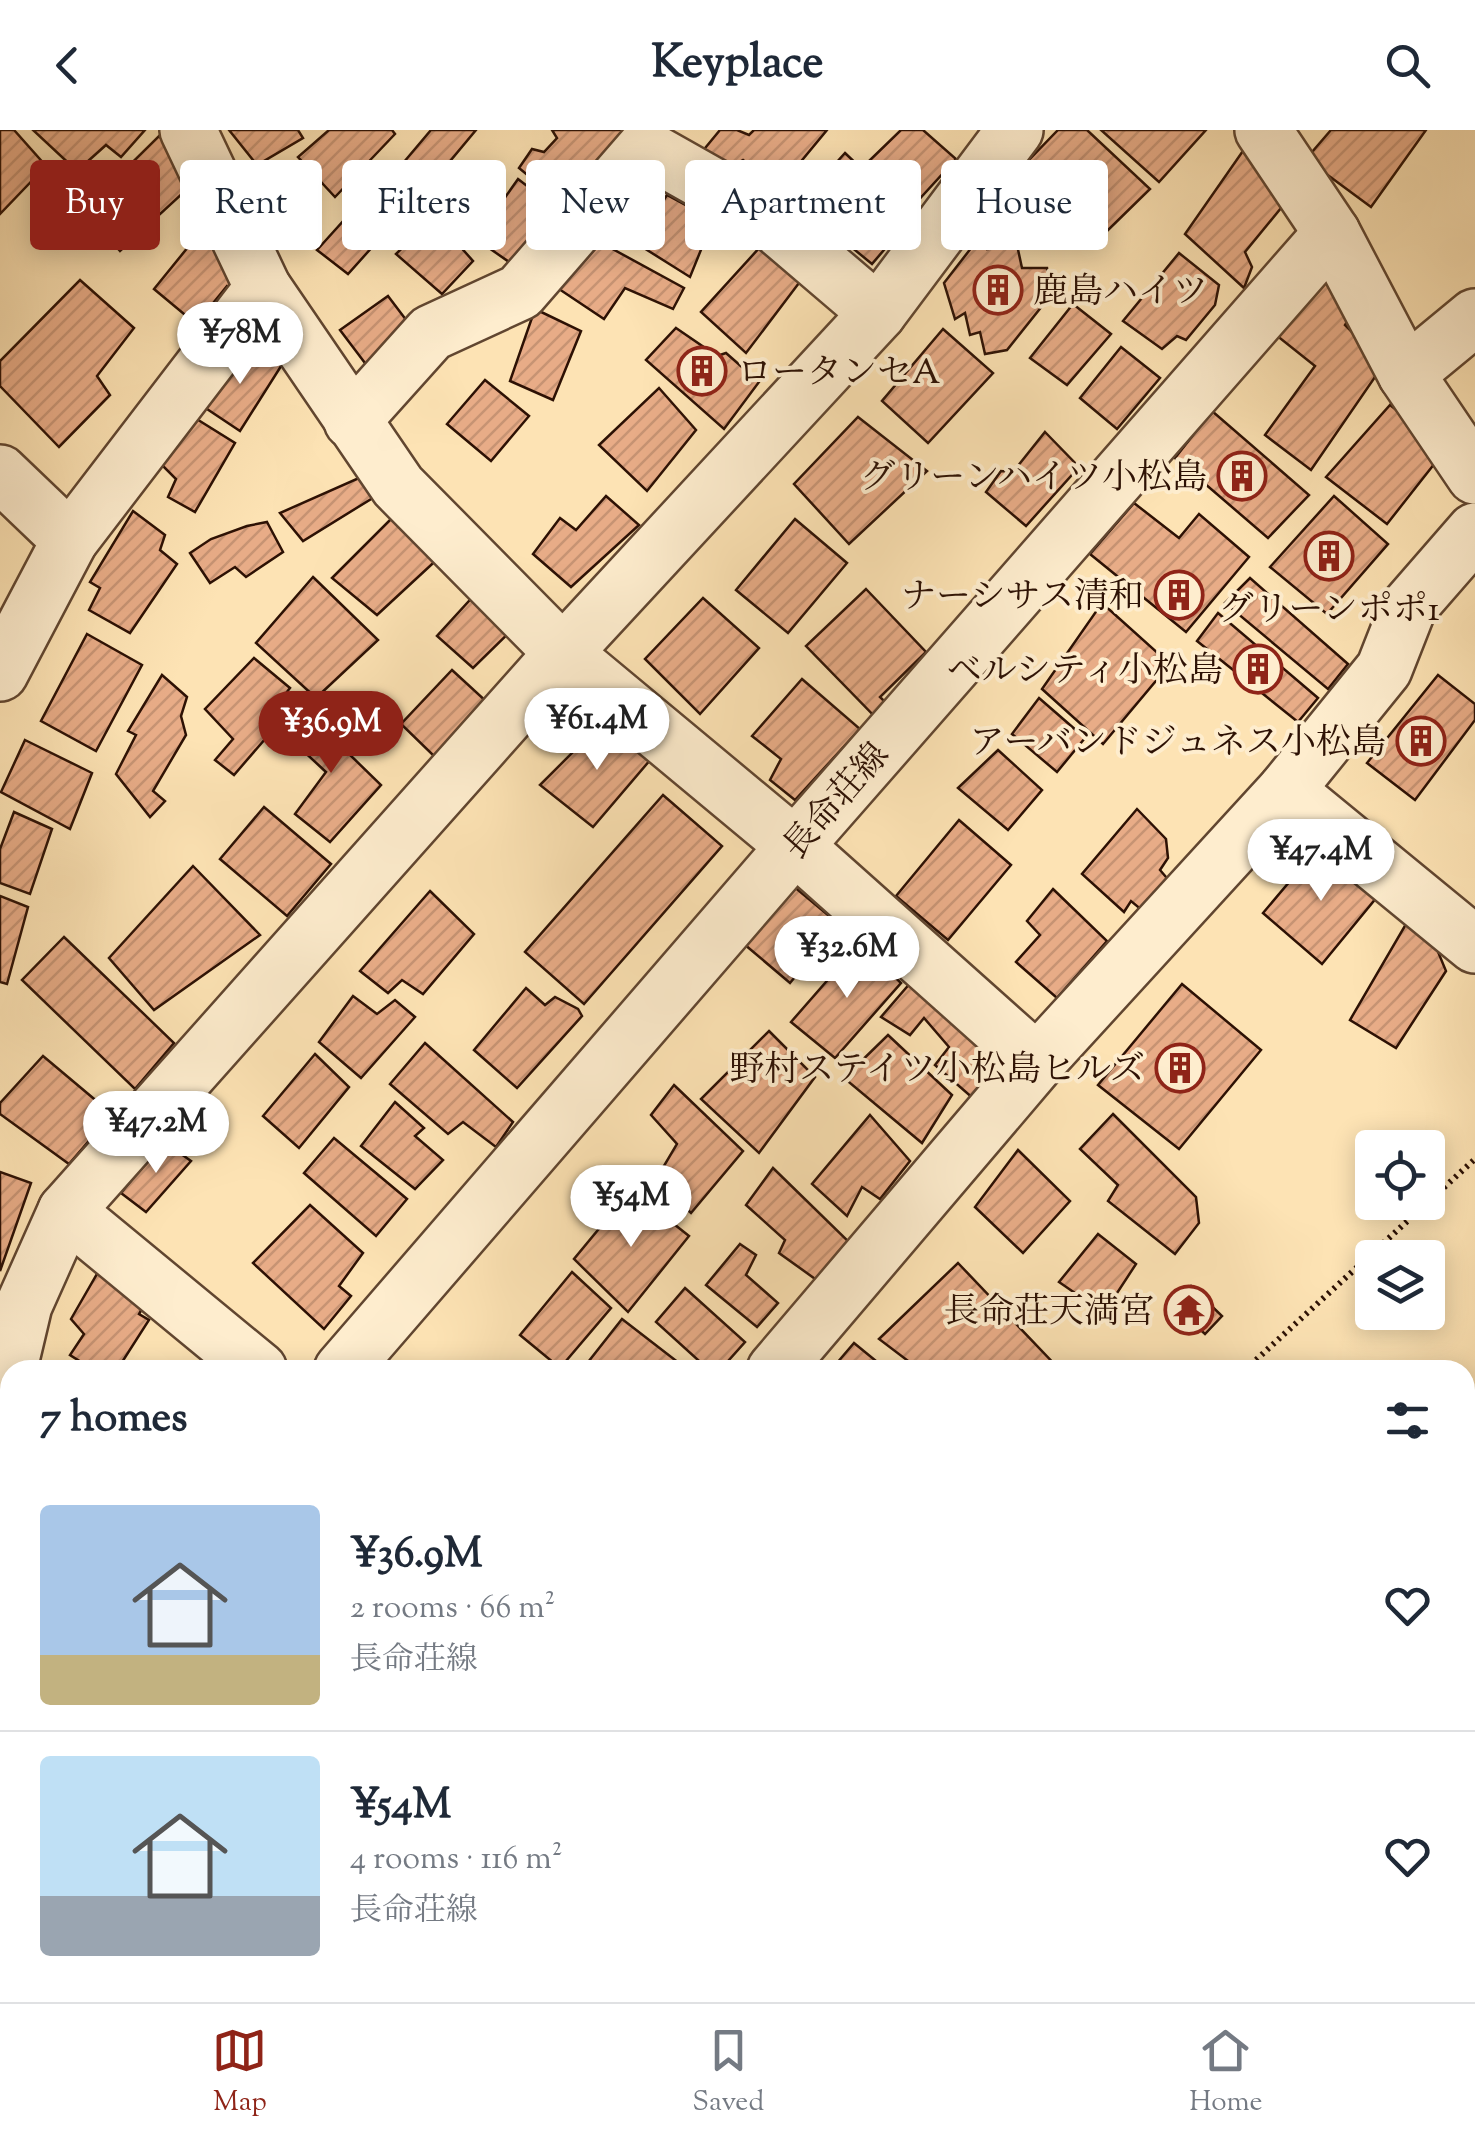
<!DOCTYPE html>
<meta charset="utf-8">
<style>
body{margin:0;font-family:"Sorts Mill Goudy","Noto Serif JP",serif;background:#f6f6f7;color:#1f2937;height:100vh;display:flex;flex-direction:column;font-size:38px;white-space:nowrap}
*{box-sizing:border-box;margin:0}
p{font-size:32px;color:#747a83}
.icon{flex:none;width:55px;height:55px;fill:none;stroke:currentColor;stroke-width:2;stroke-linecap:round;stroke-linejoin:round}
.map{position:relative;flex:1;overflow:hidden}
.sheet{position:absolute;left:0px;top:1230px;width:1475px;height:642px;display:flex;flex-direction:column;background:#fff;border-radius:30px 30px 0 0;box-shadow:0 5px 25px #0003}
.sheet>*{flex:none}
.top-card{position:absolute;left:30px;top:30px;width:1415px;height:90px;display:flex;gap:20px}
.fabs{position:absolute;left:1355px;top:1000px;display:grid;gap:20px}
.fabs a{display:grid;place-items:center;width:90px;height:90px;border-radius:10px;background:#fff;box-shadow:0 5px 25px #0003;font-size:50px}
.price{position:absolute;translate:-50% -85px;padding:0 22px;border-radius:35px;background:#fff;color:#222;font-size:32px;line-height:65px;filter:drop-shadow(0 2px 5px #0008)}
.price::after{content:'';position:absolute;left:50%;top:60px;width:30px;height:22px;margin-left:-15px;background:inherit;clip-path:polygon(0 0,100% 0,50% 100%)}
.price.on{background:#8f2418;color:#fff}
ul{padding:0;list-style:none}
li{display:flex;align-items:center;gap:30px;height:250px;padding:0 40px}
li+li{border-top:2px solid #e0e1e3}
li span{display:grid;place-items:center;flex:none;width:280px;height:200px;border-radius:10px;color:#555}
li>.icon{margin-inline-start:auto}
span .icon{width:120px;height:120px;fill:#fffc;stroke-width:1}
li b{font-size:42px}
h2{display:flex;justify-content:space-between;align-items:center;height:120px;padding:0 40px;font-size:42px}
.tag{padding:0 35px;border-radius:10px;background:#fff;box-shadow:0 5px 25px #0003;font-size:35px;line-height:90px}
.tag.on{background:#8f2418;color:#fff}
header{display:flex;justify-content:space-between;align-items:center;height:130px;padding:0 40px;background:#fff;font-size:45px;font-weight:800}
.menu{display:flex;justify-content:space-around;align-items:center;height:140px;border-top:2px solid #e0e1e3;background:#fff;font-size:28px;color:#747a83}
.menu a{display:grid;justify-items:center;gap:5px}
.menu .on{color:#8f2418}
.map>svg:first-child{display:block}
</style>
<header><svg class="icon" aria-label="back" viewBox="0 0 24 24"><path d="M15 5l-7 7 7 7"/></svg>Keyplace<svg class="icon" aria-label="search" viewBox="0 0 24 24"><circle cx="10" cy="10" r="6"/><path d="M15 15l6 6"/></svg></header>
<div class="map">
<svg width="1475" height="1872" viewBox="0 0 1475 1872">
<defs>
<pattern id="building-hatch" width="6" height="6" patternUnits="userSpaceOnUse" patternTransform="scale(2.5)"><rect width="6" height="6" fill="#e8ac87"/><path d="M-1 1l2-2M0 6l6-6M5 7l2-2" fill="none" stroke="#c79373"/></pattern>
</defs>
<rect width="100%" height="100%" fill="#fde3b4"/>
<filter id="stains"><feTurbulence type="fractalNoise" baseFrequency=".002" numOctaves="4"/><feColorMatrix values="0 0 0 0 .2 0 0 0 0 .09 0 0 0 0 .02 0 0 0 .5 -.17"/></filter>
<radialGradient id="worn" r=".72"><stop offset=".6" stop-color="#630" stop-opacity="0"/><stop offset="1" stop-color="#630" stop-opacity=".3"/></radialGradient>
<g fill="url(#building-hatch)" stroke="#2d1104" stroke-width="2.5">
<path d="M0,0H14L46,36L0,84Z"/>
<path d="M33,0H145L121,27L106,15L77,41Z"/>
<path d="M229,0H298L303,8L257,35Z"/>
<path d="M329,0H392L395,4L335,67L298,27Z"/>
<path d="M431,0H476L421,66L393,45Z"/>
<path d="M552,0H627L571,81L519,38L532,19L544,22L557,8Z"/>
<path d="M720,0H737L749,5L754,0H827L779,58L743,30L731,37L701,23Z"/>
<path d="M901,0H923L956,29L914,75L868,32Z"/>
<path d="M1058,0H1087L1150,59L1104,104L1026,33Z"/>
<path d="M1101,0H1206L1159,52Z"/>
<path d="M1331,0H1426L1371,77L1306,29Z"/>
<path d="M159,6L196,51L120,121L84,80Z"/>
<path d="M1245,18L1290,67L1245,122L1252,137L1244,158L1185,104Z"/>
<path d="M845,23L912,87L872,134L799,74Z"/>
<path d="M381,49L410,75L348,144L317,120Z"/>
<path d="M518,49L557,79L512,134L476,109Z"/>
<path d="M667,65L713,90L690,147L601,91L619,69L656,82Z"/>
<path d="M434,87L473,131L442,164L396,124Z"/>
<path d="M206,95L234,159L227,156L196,194L154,159Z"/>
<path d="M982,104L987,119L1017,115L1022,138H1047L1050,166L1007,220L985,224L980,202L970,205L965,183L955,189L944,153Z"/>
<path d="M587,105L684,158L673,179L625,158L604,189L553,155Z"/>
<path d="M761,116L802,149L746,223L701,182Z"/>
<path d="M1179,123L1219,155L1215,175L1186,210L1177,206L1162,219L1123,191Z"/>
<path d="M1323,136L1355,179L1345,195L1384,234L1311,340L1265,305L1315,236L1271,201Z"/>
<path d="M80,150L134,198L97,246L110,265L59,317L0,256V231Z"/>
<path d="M388,166L416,203L368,237L340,200Z"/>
<path d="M1073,174L1111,204L1067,255L1030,228Z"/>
<path d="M535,179L581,201L553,270L510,251Z"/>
<path d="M676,198L717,226L726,223L759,252L724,299L646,230Z"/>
<path d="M943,199L993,243L928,313L882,271Z"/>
<path d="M261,216L283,233L240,301L195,271L233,224L247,230Z"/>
<path d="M1121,217L1160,248L1117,299L1080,268Z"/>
<path d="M485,250L529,286L491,331L447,294Z"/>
<path d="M659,258L696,300L647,361L599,315Z"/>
<path d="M1390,275L1446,319L1387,394L1326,347Z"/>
<path d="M1212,281L1309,365L1268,408L1175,328Z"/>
<path d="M187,283L235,313L195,382L168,367L176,349L158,331Z"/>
<path d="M858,287L927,341L849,414L794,354Z"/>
<path d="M1045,302L1079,337L1026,396L986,362L1001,341L1013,342Z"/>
<path d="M377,340L376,366L303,411L280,383Z"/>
<path d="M606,366L639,395L571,457L533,424L560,388L576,400Z"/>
<path d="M1334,366L1388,414L1327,484L1270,437Z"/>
<path d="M1134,373L1179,408L1199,384L1249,427L1186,502L1090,424Z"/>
<path d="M133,381L165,405L160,420L177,434L130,503L89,480L100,458L90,452Z"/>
<path d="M397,383L444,423L377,485L332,448Z"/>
<path d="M795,389L847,433L788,503L736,460Z"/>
<path d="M267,392L283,422L246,447L235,437L210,453L190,423L211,409L247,396Z"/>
<path d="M313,447L378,510L316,568L256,513Z"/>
<path d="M1250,448L1348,534L1328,559L1225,473Z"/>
<path d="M866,459L926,522L880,567L896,583L883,595L806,516Z"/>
<path d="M479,460L516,496L473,538L437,506Z"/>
<path d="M703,468L759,518L700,584L645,529Z"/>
<path d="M1102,473L1170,534L1103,614L1042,559Z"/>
<path d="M1218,483L1318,568L1298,592L1197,511Z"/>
<path d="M87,504L142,535L96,621L41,591Z"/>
<path d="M254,528L290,558L283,567L291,579L234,645L215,630L233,609L205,579Z"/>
<path d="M452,540L488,573L436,628L401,594Z"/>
<path d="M162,545L187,567L181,586L186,605L153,661L165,671L150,687L116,644L136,605L128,601Z"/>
<path d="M1438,545L1475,574V590L1415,670L1367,633Z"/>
<path d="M802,549L860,599L795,670L770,650L781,629L752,606Z"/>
<path d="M1039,568L1085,608L1057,642L1012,604Z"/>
<path d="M311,578L352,613L347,622L381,655L330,712L295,684L326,642L285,604Z"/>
<path d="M607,588L651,629L593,697L540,655Z"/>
<path d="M25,610L92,643L70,699L1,662Z"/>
<path d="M998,620L1042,660L1008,700L958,658Z"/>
<path d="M663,665L722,716L584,874L525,822Z"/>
<path d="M264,677L331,734L287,786L220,729Z"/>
<path d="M1137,679L1166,709L1168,728L1160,740L1172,754L1149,786L1131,771L1124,782L1082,744Z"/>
<path d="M14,682L52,699L30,764L0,753V719Z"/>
<path d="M959,690L1011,735L948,810L896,766Z"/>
<path d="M1323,712L1377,767L1322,834L1263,783Z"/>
<path d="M193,736L260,805L154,880L109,828Z"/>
<path d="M792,755L846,800L806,848L799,842L790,853L744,814Z"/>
<path d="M1053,759L1107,811L1057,868L1016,832L1040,805L1027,791Z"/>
<path d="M430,761L474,804L423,864L402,850L388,863L360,841Z"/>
<path d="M0,766L28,777L7,854L0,852Z"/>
<path d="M1406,794L1434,812L1446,841L1396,918L1350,890Z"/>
<path d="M64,807L174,913L135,959L22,850Z"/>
<path d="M860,813L901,853L835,928L791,892Z"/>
<path d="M918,844L1012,927L975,970L935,935L949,917L924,888L910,905L881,887Z"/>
<path d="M1182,854L1261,920L1179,1019L1098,955Z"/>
<path d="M526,858L545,875L555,867L578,879L582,886L517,958L474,920Z"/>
<path d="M353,866L377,884L395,870L415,887L361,948L319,912Z"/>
<path d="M769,901L815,947L759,1023L701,969Z"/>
<path d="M888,905L952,965L922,1013L844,948Z"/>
<path d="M425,913L513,992L496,1017L463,992L448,1004L390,954Z"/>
<path d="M315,924L349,957L299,1018L263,986Z"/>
<path d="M43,926L112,984L69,1034L0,984V973Z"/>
<path d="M674,955L743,1021L691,1083L655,1051L677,1014L651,985Z"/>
<path d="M395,972L424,998L415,1006L443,1030L415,1059L361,1016Z"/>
<path d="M1113,984L1196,1067L1199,1093L1175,1124L1108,1071L1118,1055L1080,1019Z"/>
<path d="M870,985L910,1031L880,1069L862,1057L847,1086L812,1054Z"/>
<path d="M334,1008L407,1069L376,1106L304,1043Z"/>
<path d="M163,1011L191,1031L146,1082L121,1063Z"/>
<path d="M1018,1020L1070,1071L1023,1123L975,1077Z"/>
<path d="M773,1038L850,1113L818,1151L779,1123L785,1110L746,1075Z"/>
<path d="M0,1042L31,1053L0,1141Z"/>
<path d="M631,1060L689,1106L628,1182L574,1129Z"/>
<path d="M310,1075L363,1123L339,1156L351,1166L324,1199L253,1133Z"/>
<path d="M1098,1104L1136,1134L1104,1183L1059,1152Z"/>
<path d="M740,1114L756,1125L746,1145L778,1173L757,1197L706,1155Z"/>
<path d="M105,1130L150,1165L139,1184L149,1190L117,1240H94L70,1225L84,1204L71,1189Z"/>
<path d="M958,1133L1060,1240H920L879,1209Z"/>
<path d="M572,1142L611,1178L560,1238L520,1205Z"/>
<path d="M1191,1156L1222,1186L1205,1204L1172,1174Z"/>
<path d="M685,1158L745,1212L720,1240H709L656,1192Z"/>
<path d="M622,1189L688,1240H591L585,1236Z"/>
<path d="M854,1213L887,1240H831Z"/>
<path d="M1471,1260L1475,1265V1384L1465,1393V1266Z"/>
<path d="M10,1512V1640L0,1636V1527Z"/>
<path d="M1466,1787L1475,1795V1872H1417L1421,1862H1465Z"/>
<path d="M233,1862H435L436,1872H210Z"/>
<path d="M860,1862H894L883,1872H850Z"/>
</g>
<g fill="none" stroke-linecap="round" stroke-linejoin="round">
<g stroke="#614630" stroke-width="60">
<g id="minor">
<path d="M188,0L263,158L398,356L563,523L795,716L1037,932"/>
<path d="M1263,0L1332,103L1406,244L1475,346"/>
<path d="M1406,244L1475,187"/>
<path d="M352,291L431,203L520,162L645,18L762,84L878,183"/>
<path d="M0,343L70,410"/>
<path d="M0,543L70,410L263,158"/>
<path d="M1286,660L1475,815"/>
<path d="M66,1081L259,1240"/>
<path d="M342,1240L795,716L1332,103"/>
<path d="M775,1240L1037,932L1286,660L1384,539L1408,478L1475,401"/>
<path d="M0,1276L24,1175L66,1081L563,523L878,183L1015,0"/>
<path d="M0,1465L10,1459"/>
<path d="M0,1681L10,1684"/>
</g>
</g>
<path stroke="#2d1104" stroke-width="6" stroke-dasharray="2.5 5" stroke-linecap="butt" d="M1245,1240L1475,1029"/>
<use href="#minor" stroke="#feedce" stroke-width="55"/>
</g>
<defs>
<g id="building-ring" transform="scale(2.5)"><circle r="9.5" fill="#feedce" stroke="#8f2418" stroke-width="1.5"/><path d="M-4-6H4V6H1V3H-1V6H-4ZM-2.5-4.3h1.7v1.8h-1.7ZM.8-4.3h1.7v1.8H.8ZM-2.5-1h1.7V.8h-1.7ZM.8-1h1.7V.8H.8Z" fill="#8f2418"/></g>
<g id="temple-ring" transform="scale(2.5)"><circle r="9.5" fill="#feedce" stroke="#8f2418" stroke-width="1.5"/><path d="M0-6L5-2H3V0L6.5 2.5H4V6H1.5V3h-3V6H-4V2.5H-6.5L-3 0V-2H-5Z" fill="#8f2418"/></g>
</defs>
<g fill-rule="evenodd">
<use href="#building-ring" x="998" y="160"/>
<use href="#building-ring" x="702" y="241"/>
<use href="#building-ring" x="1242" y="346"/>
<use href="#building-ring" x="1329" y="426"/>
<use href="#building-ring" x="1179" y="465"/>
<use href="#building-ring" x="1258" y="539"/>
<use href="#building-ring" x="1421" y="611"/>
<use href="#building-ring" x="1180" y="938"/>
<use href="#temple-ring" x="1189" y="1180"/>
</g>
<g text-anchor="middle" stroke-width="8" stroke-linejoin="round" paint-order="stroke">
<g font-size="35" fill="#2d1104" stroke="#feedce" text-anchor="end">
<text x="1033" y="172" text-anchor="start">鹿島ハイツ</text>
<text x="737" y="253" text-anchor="start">ロータンセA</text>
<text x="1207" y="358">グリーンハイツ小松島</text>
<text x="1144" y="477">ナーシサス清和</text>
<text x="1329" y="490" text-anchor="middle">グリーンポポ1</text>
<text x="1223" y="551">ベルシティ小松島</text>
<text x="1386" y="623">アーバンドジュネス小松島</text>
<text x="1145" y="950">野村ステイツ小松島ヒルズ</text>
<text x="1154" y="1192">長命荘天満宮</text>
</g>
<g font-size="35" fill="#2d1104" stroke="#feedce">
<text transform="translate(835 670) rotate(-49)" y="12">長命荘線</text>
</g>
</g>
<rect width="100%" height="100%" filter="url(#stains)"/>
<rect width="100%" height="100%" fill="url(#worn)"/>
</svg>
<div class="fabs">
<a><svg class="icon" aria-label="locate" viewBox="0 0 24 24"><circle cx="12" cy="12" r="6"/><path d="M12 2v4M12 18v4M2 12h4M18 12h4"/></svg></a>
<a><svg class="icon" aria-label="layers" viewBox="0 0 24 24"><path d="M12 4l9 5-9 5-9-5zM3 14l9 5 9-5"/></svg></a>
</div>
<b class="price" style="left:240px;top:257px">¥78M</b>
<b class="price" style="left:597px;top:643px">¥61.4M</b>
<b class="price on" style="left:331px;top:646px">¥36.9M</b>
<b class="price" style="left:1321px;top:774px">¥47.4M</b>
<b class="price" style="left:847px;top:871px">¥32.6M</b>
<b class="price" style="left:156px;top:1046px">¥47.2M</b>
<b class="price" style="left:631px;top:1120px">¥54M</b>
<div class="top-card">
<a class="tag on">Buy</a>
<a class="tag">Rent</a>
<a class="tag">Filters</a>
<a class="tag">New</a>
<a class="tag">Apartment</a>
<a class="tag">House</a>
</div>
<section class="sheet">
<h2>7 homes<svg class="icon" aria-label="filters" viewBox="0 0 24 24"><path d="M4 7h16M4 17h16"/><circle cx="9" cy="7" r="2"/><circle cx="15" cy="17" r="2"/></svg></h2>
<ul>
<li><span style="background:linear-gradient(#a9c7e8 75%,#c2b280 0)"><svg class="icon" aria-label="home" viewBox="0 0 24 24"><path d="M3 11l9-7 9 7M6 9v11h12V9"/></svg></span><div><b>¥36.9M</b><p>2 rooms · 66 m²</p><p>長命荘線</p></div><svg class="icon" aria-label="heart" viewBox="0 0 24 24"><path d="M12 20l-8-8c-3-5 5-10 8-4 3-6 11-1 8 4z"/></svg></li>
<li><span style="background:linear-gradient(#bfe0f5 70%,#9aa5b1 0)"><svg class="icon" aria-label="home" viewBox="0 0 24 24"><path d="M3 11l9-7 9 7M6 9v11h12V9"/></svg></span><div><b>¥54M</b><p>4 rooms · 116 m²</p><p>長命荘線</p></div><svg class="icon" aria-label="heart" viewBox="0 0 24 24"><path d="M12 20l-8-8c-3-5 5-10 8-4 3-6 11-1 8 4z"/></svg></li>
</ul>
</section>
</div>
<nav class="menu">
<a class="on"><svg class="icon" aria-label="map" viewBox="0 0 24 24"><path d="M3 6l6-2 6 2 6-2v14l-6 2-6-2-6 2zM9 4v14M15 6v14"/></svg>Map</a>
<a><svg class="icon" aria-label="saved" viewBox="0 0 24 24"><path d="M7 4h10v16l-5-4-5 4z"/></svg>Saved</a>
<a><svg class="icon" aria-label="home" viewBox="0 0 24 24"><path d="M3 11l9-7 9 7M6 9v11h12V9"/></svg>Home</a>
</nav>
